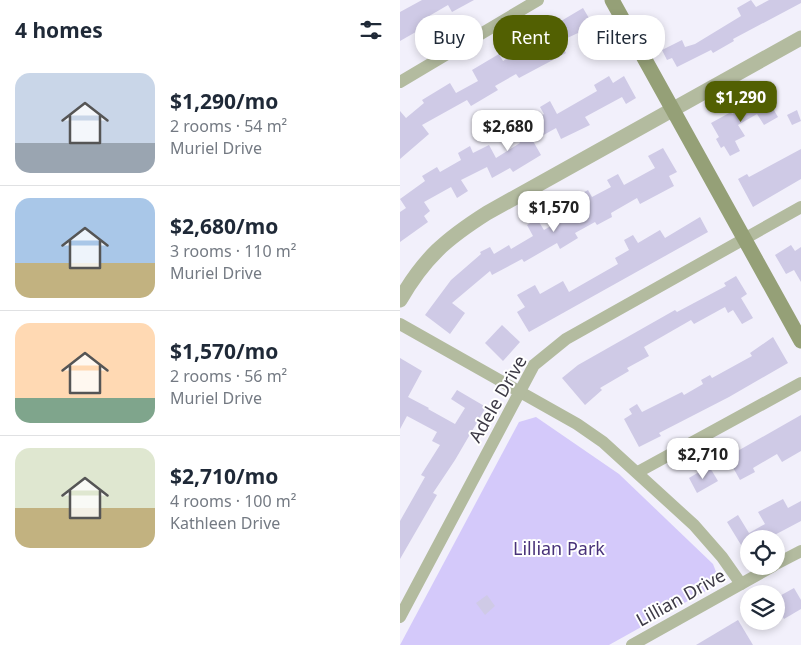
<!DOCTYPE html>
<meta charset="utf-8">
<style>
body{margin:0;font-family:"Noto Sans",sans-serif;background:#f2f2f3;color:#1f2937;height:100vh;display:flex;flex-direction:column;font-size:19px;white-space:nowrap}
*{box-sizing:border-box;margin:0}
p{font-size:16px;color:#747a83}
.icon{flex:none;width:28px;height:28px;fill:none;stroke:currentColor;stroke-width:2;stroke-linecap:round;stroke-linejoin:round}
.map{position:relative;flex:1;overflow:hidden}
.side{display:flex;flex-direction:column;background:#fff;width:400px}
.side>*{flex:none}
.banner{position:absolute;left:15px;top:15px;width:310px;height:45px;display:flex;gap:10px}
.controls{position:absolute;left:340px;top:530px;display:grid;gap:10px}
.controls a{display:grid;place-items:center;width:45px;height:45px;border-radius:50%;background:#fff;box-shadow:0 2px 8px #0003;font-size:25px}
.price{position:absolute;translate:-50% -42px;padding:0 11px;border-radius:10px;background:#fff;color:#222;font-size:16px;line-height:32px;filter:drop-shadow(0 1px 2px #0008)}
.price::after{content:'';position:absolute;left:50%;top:30px;width:15px;height:11px;margin-left:-8px;background:inherit;clip-path:polygon(0 0,100% 0,50% 100%)}
.price.active{background:#526002;color:#fff}
ul{padding:0;list-style:none}
li{display:flex;align-items:center;gap:15px;height:125px;padding:0 15px}
li+li{border-top:1px solid #e0e1e3}
li span{display:grid;place-items:center;flex:none;width:140px;height:100px;border-radius:15px;color:#555}
li>.icon{margin-inline-start:auto}
span .icon{width:60px;height:60px;fill:#fffc;stroke-width:1}
li b{font-size:21px}
h2{display:flex;justify-content:space-between;align-items:center;height:60px;padding:0 15px;font-size:21px}
.pill{padding:0 18px;border-radius:20px;background:#fff;box-shadow:0 2px 8px #0003;font-size:18px;line-height:45px}
.pill.active{background:#526002;color:#fff}
main{display:flex;flex:1;min-height:0}
.map>svg:first-child{display:block}
</style>
<main>
<section class="side">
<h2>4 homes<svg class="icon" aria-label="filters" viewBox="0 0 24 24"><path d="M4 7h16M4 17h16"/><circle cx="9" cy="7" r="2"/><circle cx="15" cy="17" r="2"/></svg></h2>
<ul>
<li><span style="background:linear-gradient(#c9d6e8 70%,#9aa5b1 0)"><svg class="icon" aria-label="home" viewBox="0 0 24 24"><path d="M3 11l9-7 9 7M6 9v11h12V9"/></svg></span><div><b>$1,290/mo</b><p>2 rooms · 54 m²</p><p>Muriel Drive</p></div></li>
<li><span style="background:linear-gradient(#a9c7e8 65%,#c2b280 0)"><svg class="icon" aria-label="home" viewBox="0 0 24 24"><path d="M3 11l9-7 9 7M6 9v11h12V9"/></svg></span><div><b>$2,680/mo</b><p>3 rooms · 110 m²</p><p>Muriel Drive</p></div></li>
<li><span style="background:linear-gradient(#ffd9b3 75%,#7fa58c 0)"><svg class="icon" aria-label="home" viewBox="0 0 24 24"><path d="M3 11l9-7 9 7M6 9v11h12V9"/></svg></span><div><b>$1,570/mo</b><p>2 rooms · 56 m²</p><p>Muriel Drive</p></div></li>
<li><span style="background:linear-gradient(#dfe7d0 60%,#c2b280 0)"><svg class="icon" aria-label="home" viewBox="0 0 24 24"><path d="M3 11l9-7 9 7M6 9v11h12V9"/></svg></span><div><b>$2,710/mo</b><p>4 rooms · 100 m²</p><p>Kathleen Drive</p></div></li>
</ul>
</section>
<div class="map">
<svg width="401" height="645" viewBox="0 0 401 645">
<rect width="100%" height="100%" fill="#f2f0fb"/>
<path fill="#d4c9fa" d="M136,417L219,474L313,564L318,577L313,587L209,645H0L119,422Z"/>
<g fill="#cfcae6">
<path d="M22,0H74L52,12L48,5L24,19L28,25L0,41V12Z"/>
<path d="M351,0L356,7L369,0H401V3L333,39L334,41L313,53L311,50L277,67L272,58L267,60L262,50L282,40L285,47L295,44L341,16L337,8Z"/>
<path d="M183,8L199,35L184,43L178,33L165,39L156,24Z"/>
<path d="M132,36L139,47L157,37L166,53L119,78L116,74L95,86L98,90L71,106L67,100L22,125L29,134L0,159V111L6,118L24,103L22,100L50,83L56,93L78,81L72,70L99,54L103,61L124,48L121,42Z"/>
<path d="M209,76L213,83L224,76L236,98L226,104L222,97L185,117L190,125L161,139L156,128L133,141L141,155L113,172L110,168L92,178L87,167L61,180L68,191L57,198L51,187L24,202L30,211L24,216L28,222L0,242V212L6,208L0,199L25,181L22,176L37,167L40,172L61,160L58,153L70,146L73,153L89,145L96,158L120,143L115,134L130,125L128,123L144,114L140,107L150,101L157,114L197,91L194,85Z"/>
<path d="M365,95L378,117L364,125L357,114L338,125L345,136L335,141L340,151L330,156L324,146L321,148L316,139L319,137L311,123L331,112L332,114Z"/>
<path d="M397,110L401,121L392,125L387,115Z"/>
<path d="M263,148L277,172L269,176L274,186L240,204L237,198L211,213L212,217L197,225L195,222L175,233L178,238L160,249L157,243L124,262L122,259L92,275L90,271L52,303L65,313L50,334L25,315L51,280L81,254L80,252L90,247L94,254L109,245L111,249L133,236L127,225L137,219L144,230L164,218L157,207L188,190L192,197L211,187L207,180L218,174L224,185L255,168L248,156Z"/>
<path d="M401,149V179L353,207L338,179L347,174L349,177Z"/>
<path d="M300,217L308,232L129,332L117,312L125,307L117,295L135,285L140,294L163,281L169,292L218,264L215,258L229,250L224,240L233,235L238,243L260,230L265,238Z"/>
<path d="M391,245L395,251L401,247V282L394,270L386,274L375,255Z"/>
<path d="M336,276L347,294L341,298L353,318L342,324L333,310L328,313L325,307L294,324L291,320L244,347L249,356L227,368L229,371L200,388L202,390L185,405L162,378L178,365L275,310L277,312L326,286L324,283Z"/>
<path d="M102,325L120,342L103,361L85,343Z"/>
<path d="M373,337L388,363L329,397L259,433L261,436L239,447L224,419L232,414L229,409L237,404L242,412L282,392L284,395L303,384L301,380L310,375L312,378L352,356L350,353Z"/>
<path d="M0,358L22,371L8,397L29,408L28,409L55,424L65,408L51,399L57,390L86,407L55,460L33,493L37,495L0,559V521L25,477L21,475L40,445L32,441L37,432L7,416L0,429Z"/>
<path d="M401,415V451L382,462L377,454L353,468L355,472L340,480L327,457Z"/>
<path d="M309,466L318,481L297,493L289,478Z"/>
<path d="M383,499L388,508L401,501V521L367,539H349V558L327,522L338,515L349,533L365,524L358,512Z"/>
<path d="M394,588L401,600V609L384,619L376,605V598Z"/>
<path d="M87,595L95,606L85,615L76,603Z"/>
<path d="M338,620L353,645H296Z"/>
</g>
<g fill="none" stroke-linecap="round" stroke-linejoin="round">
<g stroke="#b3bb9f" stroke-width="12">
<path d="M0,82L138,0"/>
<path d="M0,324L177,424L203,442L294,525L322,557L341,584"/>
<path d="M238,472L401,383"/>
<path d="M376,564L401,551"/>
<path d="M0,617L134,365L166,339L401,207"/>
<path d="M232,645L373,566"/>
</g>
<path stroke="#b3bb9f" stroke-width="15" d="M0,300C24,258 46,239 87,213L401,38"/>
<path stroke="#95a077" stroke-width="15" d="M212,0L401,341"/>
</g>
<g text-anchor="middle" stroke-width="4" stroke-linejoin="round" paint-order="stroke">
<g font-size="18" fill="#3d3a46" stroke="#fff">
<text transform="translate(98 399) rotate(-60)" y="6">Adele Drive</text>
<text transform="translate(281 598) rotate(-29)" y="6">Lillian Drive</text>
</g>
<g font-size="18" fill="#483279" stroke="#fff">
<text x="159" y="555">Lillian Park</text>
</g>
</g>
</svg>
<div class="controls">
<a><svg class="icon" aria-label="locate" viewBox="0 0 24 24"><circle cx="12" cy="12" r="6"/><path d="M12 2v4M12 18v4M2 12h4M18 12h4"/></svg></a>
<a><svg class="icon" aria-label="layers" viewBox="0 0 24 24"><path d="M12 4l9 5-9 5-9-5zM3 14l9 5 9-5"/></svg></a>
</div>
<b class="price active" style="left:341px;top:123px">$1,290</b>
<b class="price" style="left:108px;top:152px">$2,680</b>
<b class="price" style="left:154px;top:233px">$1,570</b>
<b class="price" style="left:303px;top:480px">$2,710</b>
<div class="banner">
<a class="pill">Buy</a>
<a class="pill active">Rent</a>
<a class="pill">Filters</a>
</div>
</div>
</main>
